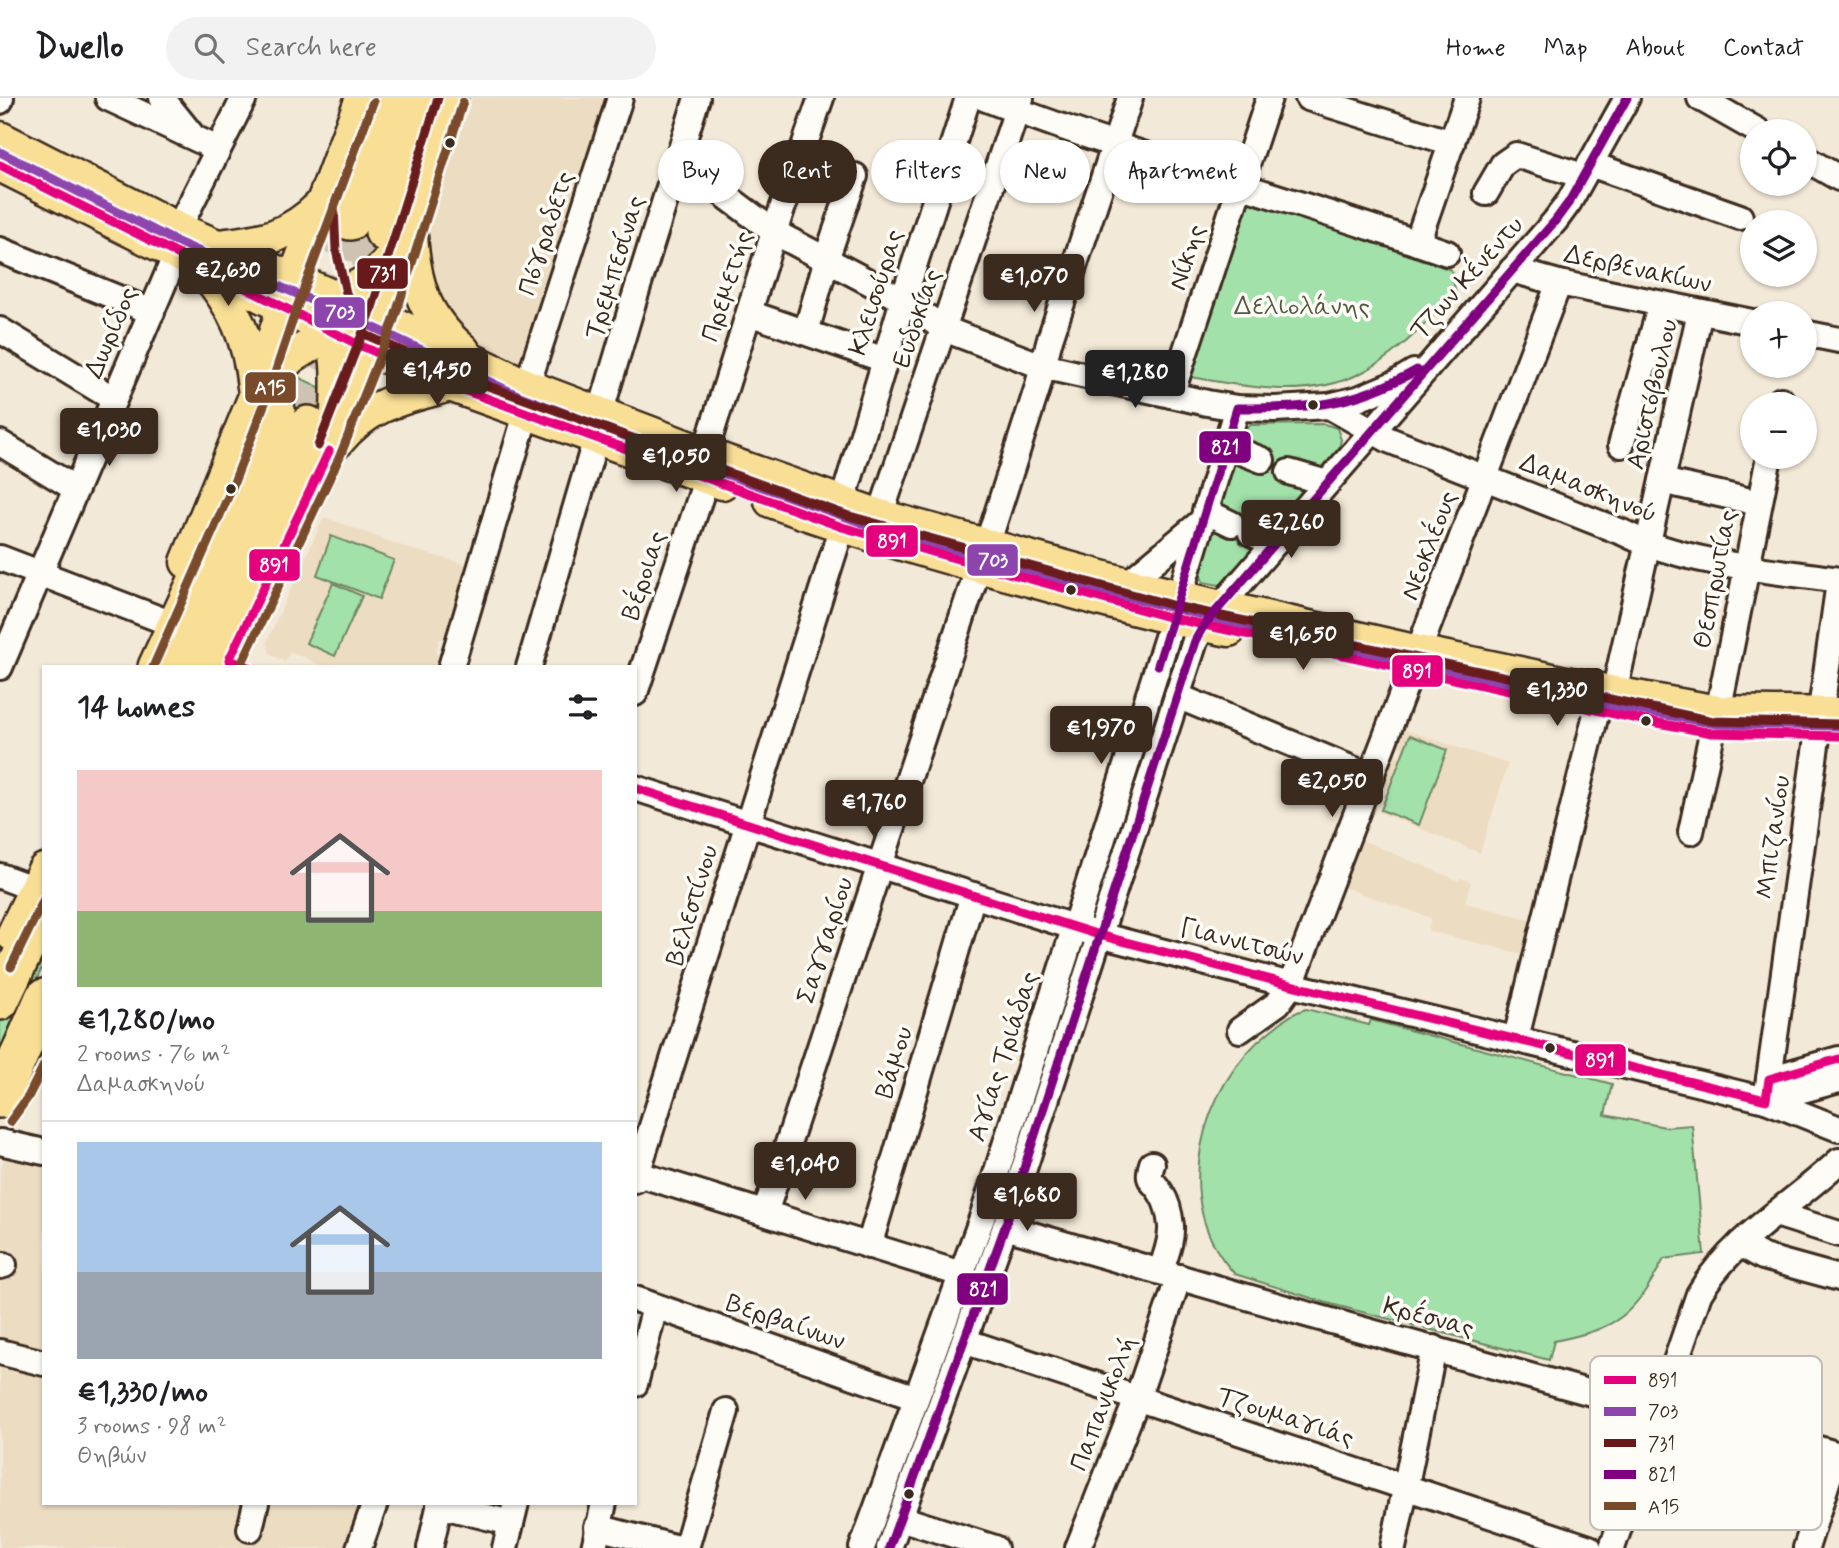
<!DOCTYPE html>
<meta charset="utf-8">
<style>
body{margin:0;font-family:Mynerve,sans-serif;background:#f2f2f2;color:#202124;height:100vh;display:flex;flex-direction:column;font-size:26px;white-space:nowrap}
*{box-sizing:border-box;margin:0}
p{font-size:23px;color:#757577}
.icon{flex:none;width:38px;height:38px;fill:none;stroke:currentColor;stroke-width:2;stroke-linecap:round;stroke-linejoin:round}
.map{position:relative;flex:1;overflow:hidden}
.panel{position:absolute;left:42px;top:567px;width:595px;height:840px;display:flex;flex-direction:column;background:#fff;border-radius:0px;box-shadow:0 2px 5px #0004}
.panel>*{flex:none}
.hud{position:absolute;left:658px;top:42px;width:665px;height:63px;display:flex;gap:14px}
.tools{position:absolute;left:1740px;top:21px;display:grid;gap:14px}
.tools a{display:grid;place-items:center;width:77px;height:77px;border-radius:50%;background:#fff;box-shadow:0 2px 5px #0004;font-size:35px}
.price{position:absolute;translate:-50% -60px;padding:0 16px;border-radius:7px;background:#3b2a1e;color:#fff;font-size:23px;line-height:46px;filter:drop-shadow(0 2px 4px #0008)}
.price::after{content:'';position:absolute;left:50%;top:42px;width:21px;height:16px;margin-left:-10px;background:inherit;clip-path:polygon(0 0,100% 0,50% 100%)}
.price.current{background:#222;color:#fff}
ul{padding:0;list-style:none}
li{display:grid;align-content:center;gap:14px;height:371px;padding:0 35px}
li+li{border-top:2px solid #e0e0e0}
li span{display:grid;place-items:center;height:217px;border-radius:0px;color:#555}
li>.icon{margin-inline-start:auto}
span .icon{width:126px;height:126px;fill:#fffc;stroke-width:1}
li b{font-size:30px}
h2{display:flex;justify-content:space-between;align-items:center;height:84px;padding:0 35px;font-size:30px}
.chip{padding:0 24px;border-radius:32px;background:#fff;box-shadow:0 2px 5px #0004;font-size:24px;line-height:63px}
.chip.current{background:#3b2a1e;color:#fff}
header{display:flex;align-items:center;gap:42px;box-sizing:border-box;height:98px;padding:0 35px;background:#fff;border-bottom:2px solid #e0e0e0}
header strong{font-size:33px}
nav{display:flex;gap:38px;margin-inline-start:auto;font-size:24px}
.search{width:490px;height:63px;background:#f2f2f2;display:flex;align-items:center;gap:18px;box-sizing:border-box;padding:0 24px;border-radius:38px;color:#757577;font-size:26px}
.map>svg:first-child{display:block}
</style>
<header>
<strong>Dwello</strong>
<div class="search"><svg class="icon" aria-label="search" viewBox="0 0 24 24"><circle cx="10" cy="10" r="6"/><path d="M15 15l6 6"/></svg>Search here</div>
<nav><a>Home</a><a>Map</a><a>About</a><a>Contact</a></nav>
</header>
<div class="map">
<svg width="1839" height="1450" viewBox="0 0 1839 1450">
<rect width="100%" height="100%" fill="#f3e9d8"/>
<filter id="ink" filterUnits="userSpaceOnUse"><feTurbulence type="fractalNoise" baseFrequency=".0143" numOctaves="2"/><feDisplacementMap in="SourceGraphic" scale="14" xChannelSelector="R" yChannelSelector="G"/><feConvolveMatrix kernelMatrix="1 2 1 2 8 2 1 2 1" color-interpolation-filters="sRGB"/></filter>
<g filter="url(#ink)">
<g fill="#ecdcc2">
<path d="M472,0H606L522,271L485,256L437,208L426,141Z"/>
<path d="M324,419L407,450L468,467L448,537L439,542L436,553L441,562L439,569H324L290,553L285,564L270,556L267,543Z"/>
<path d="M1405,632L1508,666L1480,755L1379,714L1389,689L1383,686L1395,657L1400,658L1402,649L1399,648Z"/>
<path d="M1362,742L1459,783L1461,780L1471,784L1465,805L1533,822L1523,856L1428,833L1431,820L1343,789Z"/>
<path d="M18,1054L44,1060V1405H369L354,1450H0V1072L5,1060Z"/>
</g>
<g fill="#a2e1aa" stroke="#6e8664" stroke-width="2">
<path d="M1250,101L1451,172L1456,196C1426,224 1398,257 1361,275C1308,302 1246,289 1191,279Z"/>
<path d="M344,125L386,140L366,169L336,156Z"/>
<path d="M288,274L319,289L314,324L270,305Z"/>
<path d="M1324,326L1337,330L1341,342L1339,350L1232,479L1219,487L1203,484L1199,472L1239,339L1250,327Z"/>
<path d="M331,438L394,462L379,501L317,477Z"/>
<path d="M333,485L362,498L335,558L306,545Z"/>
<path d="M1175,549L1183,551L1100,813L1091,810Z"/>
<path d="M1410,637L1447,652L1419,727L1381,712Z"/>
<path d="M44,834V866L0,954V920Z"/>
<path d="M1306,911L1369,927L1371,922L1612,986L1605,1017L1665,1029L1692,1027L1704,1156L1664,1161C1633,1218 1619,1230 1554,1243L1549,1262L1327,1205L1235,1176C1168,1106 1200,988 1270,933C1282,924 1291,915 1306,911Z"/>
</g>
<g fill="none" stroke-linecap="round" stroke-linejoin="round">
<g stroke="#cec3b3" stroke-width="37" stroke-dasharray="37 18" stroke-linecap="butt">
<path d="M276,312L350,123"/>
<path d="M308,327L335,264L384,134"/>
</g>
<g stroke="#3b2a1e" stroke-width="30">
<g id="minor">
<path d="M108,0L218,51"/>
<path d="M162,0L191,36"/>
<path d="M984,0C1136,59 1293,101 1447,155"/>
<path d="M1308,0L1452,45"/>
<path d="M1700,0L1758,33"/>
<path d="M0,3L1,0"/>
<path d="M1804,60L1839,80"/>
<path d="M678,62L774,134L903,202L944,231L1042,268L1207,305L1237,310L1275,311L1329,308L1358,301L1396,285L1414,274"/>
<path d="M1590,66L1740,119"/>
<path d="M1486,95L1503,66L1516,57L1583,78"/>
<path d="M178,131L244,0"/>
<path d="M1417,145L1467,0"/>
<path d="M0,152L152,214"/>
<path d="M1512,172L1559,185L1752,224"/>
<path d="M749,215L885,262"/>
<path d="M0,232L114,301"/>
<path d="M806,234L830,150L855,78"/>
<path d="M1804,235L1839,242"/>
<path d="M527,288L620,0"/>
<path d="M1171,297L1269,0"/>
<path d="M1780,306L1781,302"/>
<path d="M1329,308L1389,342L1624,435C1686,466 1770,472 1839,482"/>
<path d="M600,316L631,211L697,0"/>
<path d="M0,345L76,391"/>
<path d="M1621,347L1661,206"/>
<path d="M1226,348L1262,362"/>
<path d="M705,355L774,134L821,0"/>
<path d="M1289,374L1327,385"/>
<path d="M1662,383L1759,405"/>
<path d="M842,406L903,202L968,0"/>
<path d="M1205,413L1232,426"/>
<path d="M880,418L1021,0"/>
<path d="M1251,435L1274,446"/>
<path d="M987,447L1037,291L1050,241L1130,0"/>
<path d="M0,460L162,522"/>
<path d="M1127,486L1201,424"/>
<path d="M0,569L177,154"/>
<path d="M451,569L526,316"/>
<path d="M529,569L596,340"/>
<path d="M635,595L707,379"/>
<path d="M1614,595L1700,214"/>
<path d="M1177,598L1372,679"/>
<path d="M1718,614L1769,359"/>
<path d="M635,690L1099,837L1291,887L1766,1002L1839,1031"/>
<path d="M1691,734L1712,635"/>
<path d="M0,778L35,791"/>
<path d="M1240,932L1278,905L1291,887L1559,185"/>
<path d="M1516,940L1597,612"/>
<path d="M1769,981L1839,961"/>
<path d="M1766,1002L1839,484"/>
<path d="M1766,1002L1839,982"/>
<path d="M0,1044L44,1054"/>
<path d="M1152,1066C1146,1085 1153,1081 1161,1095C1167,1104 1170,1118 1171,1128C1172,1144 1165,1158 1161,1173"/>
<path d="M635,1075L961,1176"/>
<path d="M635,1082L842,429"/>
<path d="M765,1115L979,468"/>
<path d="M1776,1116L1839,1136"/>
<path d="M1005,1129L1306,1216L1631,1306L1662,1307L1686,1312L1839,1357"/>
<path d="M1740,1146L1763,1159L1839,1180"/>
<path d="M869,1148L973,797"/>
<path d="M0,1168L4,1167"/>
<path d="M635,1201L916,1300"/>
<path d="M964,1243L1589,1450"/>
<path d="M0,1254L44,1265"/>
<path d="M635,1286L655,1209"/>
<path d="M439,1407L511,1425"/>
<path d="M900,1420L995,1450"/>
<path d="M597,1429L678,1450"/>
<path d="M250,1431L256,1405"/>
<path d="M359,1450L375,1405"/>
<path d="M430,1450L440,1405"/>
<path d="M505,1450L516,1405"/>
<path d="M594,1450L604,1405"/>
<path d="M686,1450L726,1313"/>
<path d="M862,1450L982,1120L1168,536L1237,310"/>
<path d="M889,1450L1005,1129L1195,543L1204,527L1555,123L1569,104L1627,0"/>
<path d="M1078,1450L1137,1301L1179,1179"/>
<path d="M1393,1450L1434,1250"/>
<path d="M1612,1450L1699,1196C1732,1140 1792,1107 1839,1063"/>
<path d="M1806,1450L1836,1356"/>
</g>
</g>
<g stroke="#3b2a1e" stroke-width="37">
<g id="major">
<path d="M0,40L178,131L382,220L527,288L727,364L880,418L1127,486L1221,509L1419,554L1614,595L1718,614L1839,616"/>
<path d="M0,67L357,246L450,287L722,385"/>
<path d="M411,138C415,188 424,219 463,252"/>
<path d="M220,148C263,143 289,139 321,107"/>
<path d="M203,172C235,209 249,241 254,289"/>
<path d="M321,206C357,187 376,186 398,149"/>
<path d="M325,221C340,248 338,283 337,314"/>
<path d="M261,290L291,259L347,225"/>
<path d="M337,344C369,305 403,300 450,287"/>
<path d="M771,403C855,434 940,458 1026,481C1094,500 1161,519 1229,532"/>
<path d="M187,464L255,298L284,208L362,0"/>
<path d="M226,569L329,353L382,220L451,0"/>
<path d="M13,837L44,772"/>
</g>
</g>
<g stroke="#3b2a1e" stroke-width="42">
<g id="highway">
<path d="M350,123L390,0"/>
<path d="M384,134L425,0"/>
<path d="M157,569L276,312"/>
<path d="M196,569L308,327"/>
<path d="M0,903L44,811"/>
<path d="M0,1001L44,900"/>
</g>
</g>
<use href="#minor" stroke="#fdfcf7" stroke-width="24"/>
<use href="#major" stroke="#f9df96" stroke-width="32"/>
<use href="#highway" stroke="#f9df96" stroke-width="37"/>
<g stroke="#fdfcf7" stroke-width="14">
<g id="bus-1">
<path d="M0,67L357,246L450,287L842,429L1172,520L1647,623L1712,635L1839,638"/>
<path d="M249,569L229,562L329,353"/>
<path d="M635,690L1099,837L1291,887L1766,1002L1769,981L1839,961"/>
</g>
</g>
<g stroke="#fdfcf7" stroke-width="14">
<path id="bus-2" d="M0,54L173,142L377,231L522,299L723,375L877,430L1124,498L1218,521L1611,607L1717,626L1839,628"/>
</g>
<g stroke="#fdfcf7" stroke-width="14">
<g id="bus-3">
<path d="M373,4L334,108L336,152L346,195L366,237L455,276L846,417L1175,508L1713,623L1839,626"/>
<path d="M318,348L370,216L438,0"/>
</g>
</g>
<g stroke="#fdfcf7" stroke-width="14">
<g id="bus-4">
<path d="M1158,567L1237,310C1309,311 1353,308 1417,272"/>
<path d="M889,1450L1005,1129L1195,543L1204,527L1555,123L1569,104L1627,0"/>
</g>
</g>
<g stroke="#fdfcf7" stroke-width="14">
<g id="bus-5">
<path d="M153,569L231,392L266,302L296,212L373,4"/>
<path d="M240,569L340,358L393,225L463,4"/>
<path d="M11,869L44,801"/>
<path d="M10,1024L28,999L44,967"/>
</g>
</g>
<use href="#bus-1" stroke="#e5007d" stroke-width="9"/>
<use href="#bus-2" stroke="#8e44ad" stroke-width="9"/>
<use href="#bus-3" stroke="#681a1a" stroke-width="9"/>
<use href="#bus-4" stroke="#800080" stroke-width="9"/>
<use href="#bus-5" stroke="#7a4b2a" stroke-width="9"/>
</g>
</g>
<g fill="#3b2a1e" stroke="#fdfcf7" stroke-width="2.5">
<circle cx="450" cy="45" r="6"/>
<circle cx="1313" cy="307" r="6"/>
<circle cx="231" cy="391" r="6"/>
<circle cx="1071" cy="492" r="6"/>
<circle cx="1646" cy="623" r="6"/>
<circle cx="1550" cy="950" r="6"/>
<circle cx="909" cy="1396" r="6"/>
</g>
<g text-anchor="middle" stroke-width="7" stroke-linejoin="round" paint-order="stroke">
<g font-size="26" fill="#3b2a1e" stroke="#fdfcf7">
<text transform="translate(545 135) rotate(-72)" y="9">Πόγραδετς</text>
<text transform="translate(1186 159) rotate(-72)" y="9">Νίκης</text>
<text transform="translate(614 169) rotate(-73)" y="9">Τρεμπεσίνας</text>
<text transform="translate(1638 170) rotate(12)" y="9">Δερβενακίων</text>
<text transform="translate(1466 179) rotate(-48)" y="9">Τζων Κένεντυ</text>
<text transform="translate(726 188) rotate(-72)" y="9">Πρεμετής</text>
<text transform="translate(875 194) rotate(-73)" y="9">Κλεισούρας</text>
<text transform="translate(916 220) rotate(-71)" y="9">Ευδοκίας</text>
<text transform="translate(110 234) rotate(-67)" y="9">Δωρίδος</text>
<text transform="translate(1651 296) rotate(-77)" y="9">Αριστόβουλου</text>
<text transform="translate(1589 389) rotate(22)" y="9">Δαμασκηνού</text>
<text transform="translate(1428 447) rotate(-69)" y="9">Νεοκλέους</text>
<text transform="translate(643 477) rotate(-72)" y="9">Βέροιας</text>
<text transform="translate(1714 481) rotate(-79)" y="9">Θεσπρωτίας</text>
<text transform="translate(1772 739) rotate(-82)" y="9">Μπιζανίου</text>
<text transform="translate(691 807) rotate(-73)" y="9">Βελεστίνου</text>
<text transform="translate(824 842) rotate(-72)" y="9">Σαγγαρίου</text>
<text transform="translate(1242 843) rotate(14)" y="9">Γιαννιτσών</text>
<text transform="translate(1002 958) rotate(-72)" y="9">Αγίας Τριάδας</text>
<text transform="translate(893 964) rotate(-73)" y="9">Βάμου</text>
<text transform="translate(1429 1218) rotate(15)" y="9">Κρέσνας</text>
<text transform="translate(786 1223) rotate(19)" y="9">Βερβαίνων</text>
<text transform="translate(1102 1305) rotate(-69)" y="9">Παπανικολή</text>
<text transform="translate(1286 1318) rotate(18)" y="9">Τζουμαγιάς</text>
</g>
<g font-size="26" fill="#555841" stroke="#fdfcf7">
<text x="1302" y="216">Δελιολάνης</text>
</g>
</g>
<rect x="1590" y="1258" width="232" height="174" rx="10" fill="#fdfcf7" stroke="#c3bdb6" stroke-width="2"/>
<rect x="1604" y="1278" width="32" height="8" fill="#e5007d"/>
<rect x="1604" y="1309" width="32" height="9" fill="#8e44ad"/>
<rect x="1604" y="1341" width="32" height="8" fill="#681a1a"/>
<rect x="1604" y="1372" width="32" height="9" fill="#800080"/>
<rect x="1604" y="1404" width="32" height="8" fill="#7a4b2a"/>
<g font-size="19" fill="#3b2a1e">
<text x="1648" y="1289">891</text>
<text x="1648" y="1320">703</text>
<text x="1648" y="1352">731</text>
<text x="1648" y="1383">821</text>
<text x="1648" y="1415">Α15</text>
</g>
<g stroke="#fdfcf7" stroke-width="2.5">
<rect x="356" y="159" width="53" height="33" rx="7" fill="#681a1a"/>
<rect x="313" y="198" width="53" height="33" rx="7" fill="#8e44ad"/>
<rect x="244" y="273" width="53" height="33" rx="7" fill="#7a4b2a"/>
<rect x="1198" y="332" width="54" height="34" rx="7" fill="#800080"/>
<rect x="865" y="426" width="54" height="34" rx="7" fill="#e5007d"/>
<rect x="966" y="445" width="53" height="34" rx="7" fill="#8e44ad"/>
<rect x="248" y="450" width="53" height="34" rx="7" fill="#e5007d"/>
<rect x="1391" y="556" width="53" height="34" rx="7" fill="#e5007d"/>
<rect x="1574" y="945" width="53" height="34" rx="7" fill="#e5007d"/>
<rect x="956" y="1174" width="53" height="34" rx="7" fill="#800080"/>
</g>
<g font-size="19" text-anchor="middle" font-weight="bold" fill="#fff">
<text x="383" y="182">731</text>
<text x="340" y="221">703</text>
<text x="270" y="296">Α15</text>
<text x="1225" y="356">821</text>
<text x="892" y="450">891</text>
<text x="993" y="469">703</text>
<text x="274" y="474">891</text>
<text x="1417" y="580">891</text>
<text x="1600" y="969">891</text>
<text x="983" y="1198">821</text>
</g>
</svg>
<div class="tools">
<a><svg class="icon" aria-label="locate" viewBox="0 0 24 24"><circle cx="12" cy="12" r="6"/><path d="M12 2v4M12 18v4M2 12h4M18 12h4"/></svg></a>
<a><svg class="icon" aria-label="layers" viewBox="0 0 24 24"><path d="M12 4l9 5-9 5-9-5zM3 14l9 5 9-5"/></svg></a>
<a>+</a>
<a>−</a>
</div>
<b class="price" style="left:228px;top:210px">€2,630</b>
<b class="price" style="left:1034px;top:216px">€1,070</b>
<b class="price" style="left:437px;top:310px">€1,450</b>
<b class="price current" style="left:1135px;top:312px">€1,280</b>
<b class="price" style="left:109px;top:370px">€1,030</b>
<b class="price" style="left:676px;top:396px">€1,050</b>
<b class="price" style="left:1291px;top:462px">€2,260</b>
<b class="price" style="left:1303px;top:574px">€1,650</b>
<b class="price" style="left:1557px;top:630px">€1,330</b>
<b class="price" style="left:1101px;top:668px">€1,970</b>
<b class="price" style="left:1332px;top:721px">€2,050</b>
<b class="price" style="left:874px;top:742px">€1,760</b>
<b class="price" style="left:805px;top:1104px">€1,040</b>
<b class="price" style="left:1027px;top:1135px">€1,680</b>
<div class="hud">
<a class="chip">Buy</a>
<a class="chip current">Rent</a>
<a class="chip">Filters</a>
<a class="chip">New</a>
<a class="chip">Apartment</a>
</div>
<section class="panel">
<h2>14 homes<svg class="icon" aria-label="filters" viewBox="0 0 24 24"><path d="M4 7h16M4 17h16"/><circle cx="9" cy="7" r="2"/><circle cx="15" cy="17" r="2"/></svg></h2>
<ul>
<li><span style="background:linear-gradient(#f6c9c9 65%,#8fb573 0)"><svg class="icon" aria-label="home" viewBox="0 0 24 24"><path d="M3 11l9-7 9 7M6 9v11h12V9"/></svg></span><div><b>€1,280/mo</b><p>2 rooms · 76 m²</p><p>Δαμασκηνού</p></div></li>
<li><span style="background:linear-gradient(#a9c7e8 60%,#9aa5b1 0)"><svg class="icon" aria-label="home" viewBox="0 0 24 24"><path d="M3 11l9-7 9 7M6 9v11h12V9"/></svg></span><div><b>€1,330/mo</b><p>3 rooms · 98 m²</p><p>Θηβών</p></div></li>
</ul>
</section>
</div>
